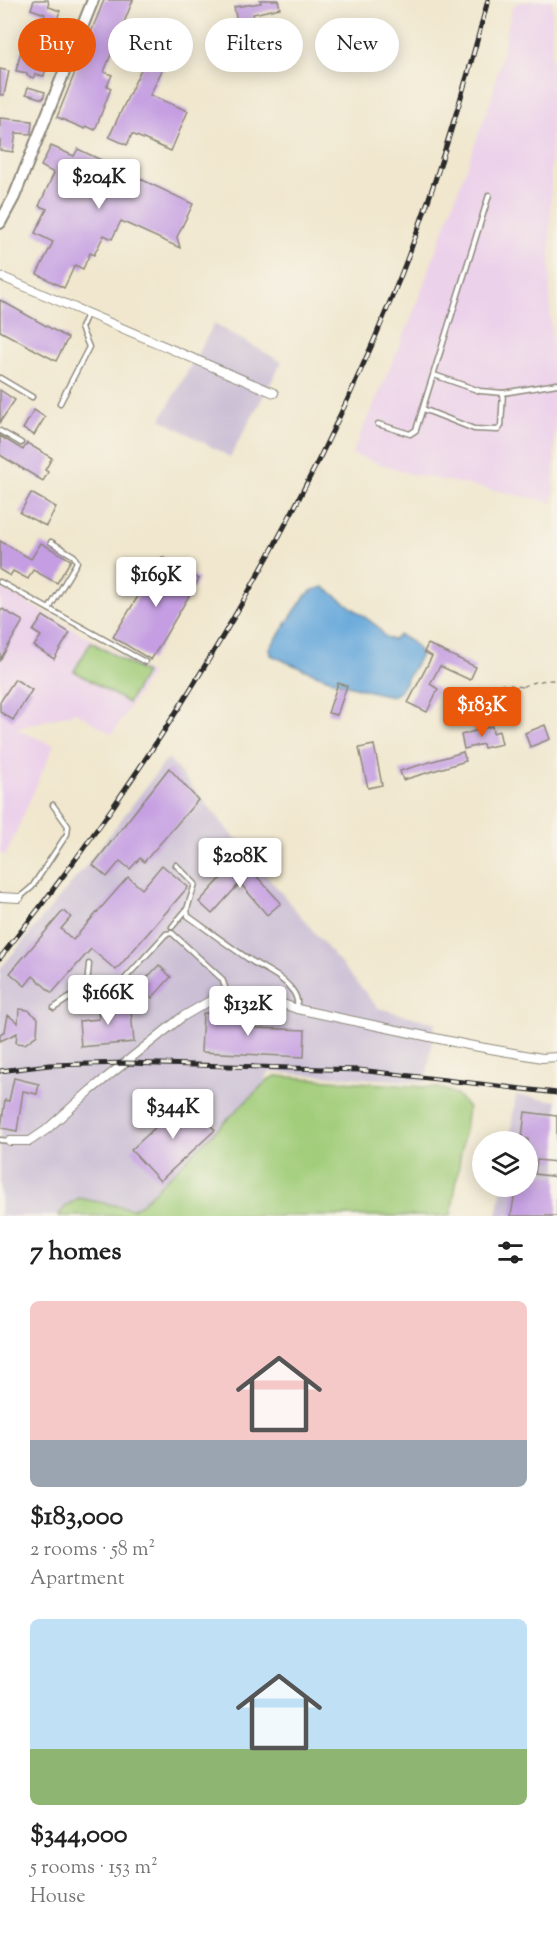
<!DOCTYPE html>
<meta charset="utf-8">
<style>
body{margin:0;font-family:"Sorts Mill Goudy",serif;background:#f6f6f6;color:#222;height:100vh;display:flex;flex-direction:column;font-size:22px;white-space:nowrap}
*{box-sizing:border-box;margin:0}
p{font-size:20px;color:#767676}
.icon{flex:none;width:33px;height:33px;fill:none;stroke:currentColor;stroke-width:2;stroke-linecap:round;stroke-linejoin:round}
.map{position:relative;height:1216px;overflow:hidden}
.sheet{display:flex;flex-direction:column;background:#fff;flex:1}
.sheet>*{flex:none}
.hud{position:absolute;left:18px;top:18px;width:522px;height:54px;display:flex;gap:12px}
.tools{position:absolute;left:472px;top:1131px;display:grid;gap:12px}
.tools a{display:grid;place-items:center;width:66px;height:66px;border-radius:50%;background:#fff;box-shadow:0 3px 15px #0003;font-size:30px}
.price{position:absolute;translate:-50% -51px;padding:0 14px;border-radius:6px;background:#fff;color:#222;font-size:20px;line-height:39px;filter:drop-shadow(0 2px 3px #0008)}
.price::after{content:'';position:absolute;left:50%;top:36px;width:18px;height:14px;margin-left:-9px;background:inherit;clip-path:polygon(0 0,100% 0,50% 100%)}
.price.selected{background:#ea580c;color:#fff}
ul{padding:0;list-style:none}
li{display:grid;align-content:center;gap:12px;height:318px;padding:0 30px}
li span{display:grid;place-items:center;height:186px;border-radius:9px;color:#555}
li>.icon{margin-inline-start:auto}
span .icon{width:108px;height:108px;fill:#fffc;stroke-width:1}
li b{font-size:26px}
h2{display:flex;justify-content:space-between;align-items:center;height:72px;padding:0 30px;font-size:26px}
.tag{padding:0 21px;border-radius:27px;background:#fff;box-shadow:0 3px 15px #0003;font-size:21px;line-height:54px}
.tag.selected{background:#ea580c;color:#fff}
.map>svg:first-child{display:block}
</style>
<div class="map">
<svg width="557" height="1216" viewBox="0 0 557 1216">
<rect width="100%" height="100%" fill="#f7f3e8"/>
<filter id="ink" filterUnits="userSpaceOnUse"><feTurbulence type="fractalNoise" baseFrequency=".0167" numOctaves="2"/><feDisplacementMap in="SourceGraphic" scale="12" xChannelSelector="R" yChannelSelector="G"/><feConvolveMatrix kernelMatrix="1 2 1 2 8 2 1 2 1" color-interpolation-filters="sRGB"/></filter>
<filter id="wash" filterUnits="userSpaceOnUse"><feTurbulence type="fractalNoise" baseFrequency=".008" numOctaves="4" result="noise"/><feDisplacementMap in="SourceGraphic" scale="24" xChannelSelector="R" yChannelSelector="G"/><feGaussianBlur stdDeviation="1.35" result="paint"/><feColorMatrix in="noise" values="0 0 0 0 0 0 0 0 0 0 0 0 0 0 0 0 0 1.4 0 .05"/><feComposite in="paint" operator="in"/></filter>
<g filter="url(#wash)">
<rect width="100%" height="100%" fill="#f0e7ce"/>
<g fill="#ecd1ea">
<path d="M541,0H552L550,292L555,426L553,502L407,473L352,454L409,324L464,174L492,97L512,9L516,3Z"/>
<path d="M0,587L151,674L112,734L76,712L15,729L54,745L6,855L0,854Z"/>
</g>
<g fill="#cbbfd5">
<path d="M214,324L282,362L230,457L161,419Z"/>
<path d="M168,758L378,1008L435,1023L426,1082L269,1072L262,1086L140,1205L133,1209L79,1198L58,1216H0V969L85,867Z"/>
<path d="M516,1095L557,1101V1216H497L502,1187L528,1186V1142L509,1141Z"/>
</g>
<g fill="#a2cd7a" stroke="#667c52" stroke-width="1.5">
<path d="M91,642L145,673L128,703L74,671Z"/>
<path d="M276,1076L438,1088C453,1091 460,1096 468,1108L451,1216H58L67,1205L79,1198L133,1209L140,1205L269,1079Z"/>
</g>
<path fill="#67a9db" stroke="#496a83" stroke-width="1.5" d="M324,587L377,626L385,637L393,640L399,635C410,640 416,644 421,655L399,692L392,696C349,688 310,673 271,655L270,648L305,596L313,590Z"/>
<g id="blocks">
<g fill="#c49de2">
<path d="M34,0H48L49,7L60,11L57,20L70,25L67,33L42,24L45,14L31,9Z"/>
<path d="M104,0H133L104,72L112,75L107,86L111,88L95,130L86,126L85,129L57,117Z"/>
<path d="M260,0H278L280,8L253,14L258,40L241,43L234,7L261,3Z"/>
<path d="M153,44L171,52L150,95L188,111L171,151L132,134L127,145L109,137Z"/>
<path d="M21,51L48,59L44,76L35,74L34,78L27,76V73L16,71Z"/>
<path d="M0,69L9,71L4,95H0Z"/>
<path d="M28,87L45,92L43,99L26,94Z"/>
<path d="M0,118L32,121L31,134L16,133L13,152L0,150Z"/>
<path d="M51,146L74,156L78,149L193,204L177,237L180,248L121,221L112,239L104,235L94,255L90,253L83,269L75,265L64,288L37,274L53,242L35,233L47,209L39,206L54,173L41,166Z"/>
<path d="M0,300L68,338L56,361L0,331Z"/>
<path d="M0,390L15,400L0,422Z"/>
<path d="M34,410L45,417L34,435L23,429Z"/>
<path d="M0,436L23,450L27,443L52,458L45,470L48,472L43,481L0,455Z"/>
<path d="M31,493L56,507L46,526L20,513Z"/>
<path d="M0,541L31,559L41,543L71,560L57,583L33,570L28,579L13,571L10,576L0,570Z"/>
<path d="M162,557L199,579L151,660L113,637Z"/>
<path d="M2,609L23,621L0,660V613Z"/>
<path d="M43,616L70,633L54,659L34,646L41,636L33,631Z"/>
<path d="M428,644L476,667L470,680L440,666L430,684L438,689L427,712L408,703L432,656L424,652Z"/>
<path d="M15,679L32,690L13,720L0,712V702Z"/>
<path d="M338,683L347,686L337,715L328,713Z"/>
<path d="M545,725L550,739L530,747L525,733Z"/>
<path d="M492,726L493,733L499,731L502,744L484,748L483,744L464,749L461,735Z"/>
<path d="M374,745L382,785L368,788L359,748Z"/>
<path d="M463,752L466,761L403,780L400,771Z"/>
<path d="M169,768L198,800L144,862L140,858L130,869L120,861L107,877L93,865Z"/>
<path d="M240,858L281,903L267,915L240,883L212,914L199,902Z"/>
<path d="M162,865L188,887L116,970L91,949L52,993L33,976L25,986L10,973L63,911L71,917L61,929L73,940L128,877L142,889Z"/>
<path d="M159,965L171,977L152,998L139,986Z"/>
<path d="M130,1002L134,1042L81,1047L79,1021L99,1019L97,1005Z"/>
<path d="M19,1009L28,1010L38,1018L37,1035L25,1044L16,1043L17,1033L0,1041V1034L5,1031L8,1015L18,1023Z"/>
<path d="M203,1013L256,1014L255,1028L305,1030L304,1057L201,1052Z"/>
<path d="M14,1078L39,1084L37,1094L23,1091L17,1131L1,1128L5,1100L9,1101Z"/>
<path d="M186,1099L215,1130L160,1181L131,1150Z"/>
<path d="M525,1112L557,1116V1162L537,1160L535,1174L557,1177V1216H511L516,1186H528V1139L522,1138Z"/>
</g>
</g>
</g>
<g filter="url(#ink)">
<use href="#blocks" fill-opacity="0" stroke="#8e897c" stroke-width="1.5"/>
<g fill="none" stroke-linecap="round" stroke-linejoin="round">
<g stroke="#8e897c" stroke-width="7">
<g id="lane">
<path d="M434,375L480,391L503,393L557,384"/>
<path d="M0,378L32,397"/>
<path d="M60,403L89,347L81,328L87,314"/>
<path d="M423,409L474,429L498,430L501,426L503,393"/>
<path d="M378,424L410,434L416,430L489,195"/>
<path d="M0,431L21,443"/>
<path d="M0,582L145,662"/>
<path d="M49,609L77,562L74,556L51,542"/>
<path d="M19,898L32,887L67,834L68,826L53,805"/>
<path d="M187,909L188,916C209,931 229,946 250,960C265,970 282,976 292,990C297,996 298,1001 297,1008"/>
<path d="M172,927L187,909L195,884L176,865"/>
<path d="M87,986L89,964"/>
<path d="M54,1008L87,986L120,984L166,934L172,933L222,979L225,987L220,994"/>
<path d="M0,1140L10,1141"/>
</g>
</g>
<g stroke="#8e897c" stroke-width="10">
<g id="street">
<path d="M0,276L274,393"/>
<path d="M0,897L19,898"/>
<path d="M10,1141H30L46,1130L91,1090L182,1017L220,995L244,994L269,999L297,1009L468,1045L542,1058L557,1057"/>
</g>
</g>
<g stroke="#8e897c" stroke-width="14">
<path id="secondary" d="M0,223L14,197L93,0"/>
</g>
<path stroke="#8e897c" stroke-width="1.5" stroke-dasharray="4.5 4.5" stroke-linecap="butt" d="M522,687C497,682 484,682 472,707L476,718L498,719C503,711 514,692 522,687C531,681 547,680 557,680"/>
<use href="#lane" stroke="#fff" stroke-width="4"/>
<use href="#street" stroke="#fff" stroke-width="8"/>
<use href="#secondary" stroke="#fff" stroke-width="10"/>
<g stroke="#2b2b2b" stroke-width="5">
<g id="rail">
<path d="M0,958C162,756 303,521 399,280C435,189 463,95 488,0"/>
<path d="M0,1071L49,1065L126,1063L359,1070L557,1093"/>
</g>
</g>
<use href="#rail" stroke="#f7f3e8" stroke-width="3" stroke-dasharray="9" stroke-linecap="butt"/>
</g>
</g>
</svg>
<div class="tools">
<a><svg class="icon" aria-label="layers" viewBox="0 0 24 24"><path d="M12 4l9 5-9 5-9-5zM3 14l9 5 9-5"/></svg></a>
</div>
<b class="price" style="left:99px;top:210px">$204K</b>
<b class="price" style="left:156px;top:608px">$169K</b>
<b class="price selected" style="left:482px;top:738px">$183K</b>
<b class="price" style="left:240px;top:889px">$208K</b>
<b class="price" style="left:108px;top:1026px">$166K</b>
<b class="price" style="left:248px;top:1037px">$132K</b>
<b class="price" style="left:173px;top:1140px">$344K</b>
<div class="hud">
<a class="tag selected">Buy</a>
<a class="tag">Rent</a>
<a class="tag">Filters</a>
<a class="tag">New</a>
</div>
</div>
<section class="sheet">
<h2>7 homes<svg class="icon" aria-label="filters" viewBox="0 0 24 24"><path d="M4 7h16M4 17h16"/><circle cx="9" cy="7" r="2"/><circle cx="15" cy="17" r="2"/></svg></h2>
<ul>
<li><span style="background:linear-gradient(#f6c9c9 75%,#9aa5b1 0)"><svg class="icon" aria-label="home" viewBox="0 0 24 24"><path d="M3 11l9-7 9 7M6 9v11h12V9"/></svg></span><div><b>$183,000</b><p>2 rooms · 58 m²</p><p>Apartment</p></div></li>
<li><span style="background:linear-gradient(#bfe0f5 70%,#8fb573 0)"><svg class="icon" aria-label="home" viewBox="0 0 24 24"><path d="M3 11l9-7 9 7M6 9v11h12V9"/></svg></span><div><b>$344,000</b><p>5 rooms · 153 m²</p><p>House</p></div></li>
</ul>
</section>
